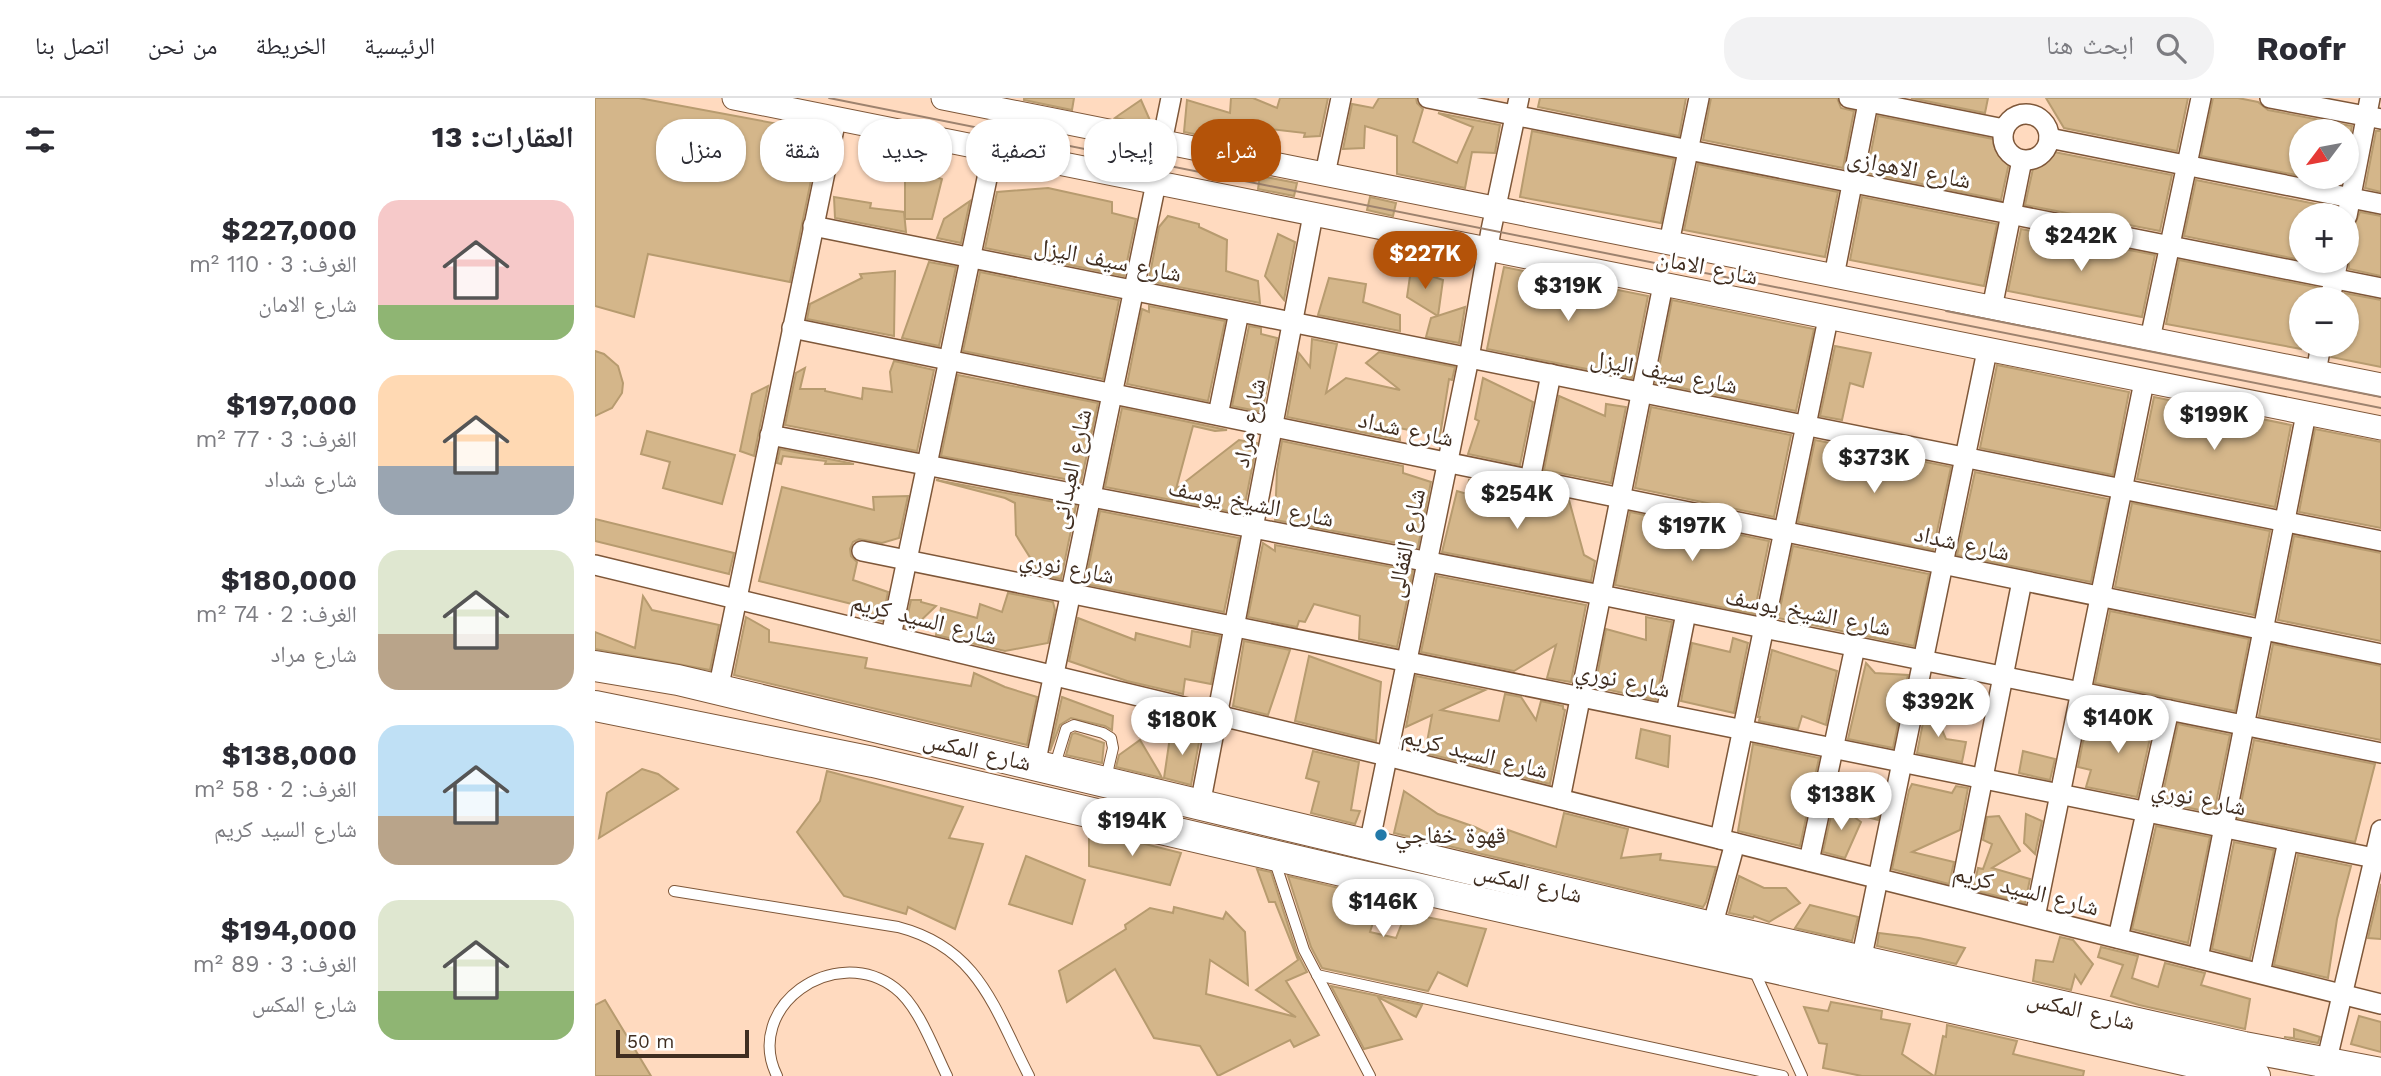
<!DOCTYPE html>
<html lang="ar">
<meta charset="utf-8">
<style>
body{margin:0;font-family:"Work Sans","Noto Naskh Arabic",sans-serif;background:#f2f2f3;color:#2b2b33;direction:rtl;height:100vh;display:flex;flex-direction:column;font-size:26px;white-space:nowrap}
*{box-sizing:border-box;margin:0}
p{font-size:23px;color:#7c7c81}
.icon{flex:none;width:38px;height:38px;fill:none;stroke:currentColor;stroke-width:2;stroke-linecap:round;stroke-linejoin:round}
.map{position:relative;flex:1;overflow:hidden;direction:ltr}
.drawer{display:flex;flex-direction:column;background:#fff;width:595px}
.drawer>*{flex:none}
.top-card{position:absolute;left:21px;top:21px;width:665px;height:63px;direction:rtl;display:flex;gap:14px}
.needle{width:46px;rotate:238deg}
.buttons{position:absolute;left:1694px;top:21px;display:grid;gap:14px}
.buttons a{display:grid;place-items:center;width:70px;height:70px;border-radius:50%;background:#fff;box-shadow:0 2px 5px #0004;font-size:35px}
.scale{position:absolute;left:21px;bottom:18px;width:133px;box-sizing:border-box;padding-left:7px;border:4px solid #402e21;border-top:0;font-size:19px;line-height:24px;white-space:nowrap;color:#402e21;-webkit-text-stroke:5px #fff;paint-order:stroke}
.price{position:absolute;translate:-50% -60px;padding:0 16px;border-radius:24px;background:#fff;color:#222;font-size:23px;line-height:46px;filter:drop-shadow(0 2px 4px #0008)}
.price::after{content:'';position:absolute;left:50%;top:42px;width:21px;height:16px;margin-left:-10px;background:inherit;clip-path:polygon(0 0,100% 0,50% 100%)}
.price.active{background:#b45309;color:#fff}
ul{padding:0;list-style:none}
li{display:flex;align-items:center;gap:21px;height:175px;padding:0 21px}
li span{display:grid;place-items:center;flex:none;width:196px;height:140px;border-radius:21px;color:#555}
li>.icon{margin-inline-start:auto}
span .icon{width:84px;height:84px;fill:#fffc;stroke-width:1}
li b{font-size:30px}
h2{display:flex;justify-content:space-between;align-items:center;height:84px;padding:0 21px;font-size:30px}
.chip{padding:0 24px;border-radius:28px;background:#fff;box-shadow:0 2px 5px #0004;font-size:24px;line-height:63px}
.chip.active{background:#b45309;color:#fff}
header{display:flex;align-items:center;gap:42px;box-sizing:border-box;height:98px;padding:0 35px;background:#fff;border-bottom:2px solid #e1e1e2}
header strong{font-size:33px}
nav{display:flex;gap:38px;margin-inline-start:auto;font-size:24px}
.search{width:490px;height:63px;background:#f2f2f3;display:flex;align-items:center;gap:18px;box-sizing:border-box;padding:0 24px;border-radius:28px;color:#7c7c81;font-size:26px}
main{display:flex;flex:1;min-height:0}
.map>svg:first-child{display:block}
</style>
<header>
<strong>Roofr</strong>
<div class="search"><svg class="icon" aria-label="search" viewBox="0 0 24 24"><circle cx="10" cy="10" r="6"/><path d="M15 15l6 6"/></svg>ابحث هنا</div>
<nav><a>الرئيسية</a><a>الخريطة</a><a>من نحن</a><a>اتصل بنا</a></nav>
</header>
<main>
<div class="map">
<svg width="1786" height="978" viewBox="0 0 1786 978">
<rect width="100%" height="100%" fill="#ffdabf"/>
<g fill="#d4b68a" stroke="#b79b6f" stroke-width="2">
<path d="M0,0H44L226,34L195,184L53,156L39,219L0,208Z"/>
<path d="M429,0H479L477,12L429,2Z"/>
<path d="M636,0H658L682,10L685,0H733L725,38L709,39L710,35L656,29L654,47L589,34L592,2L635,15Z"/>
<path d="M784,0H821L822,5L828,11L818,44L862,65L878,29L843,15L905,27L900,55L877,54L870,90L802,76V38L770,28L769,50L748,51L757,6L778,10Z"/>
<path d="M945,0H1091L1084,38L943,9Z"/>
<path d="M1116,0H1242L1246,10L1259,13L1248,70L1108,42Z"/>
<path d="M1316,0H1393L1390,15Z"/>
<path d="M1451,0H1593L1582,53L1469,30Z"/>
<path d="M1618,0H1643L1663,4L1673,12L1757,28L1752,55V33H1706V78L1606,58Z"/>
<path d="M546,2L557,27L520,20L524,17Z"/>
<path d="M1283,18L1398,41L1414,65L1406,102L1272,75Z"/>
<path d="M937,33L1079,61L1066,125L925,99Z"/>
<path d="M1781,33H1786V94L1770,90Z"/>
<path d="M1454,53L1577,77L1565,133L1430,107L1439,66L1446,63Z"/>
<path d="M1103,66L1243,94L1230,159L1089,132Z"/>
<path d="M310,67L347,81L337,121H310Z"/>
<path d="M665,78L702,85L699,98L663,91Z"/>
<path d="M1601,82L1741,110L1740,117H1706V162L1589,138Z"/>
<path d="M453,90L517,104V115L541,121L529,178L390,150L402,94Z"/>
<path d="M239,99L276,105L275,110L309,114L311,134L240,120Z"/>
<path d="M775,99L801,105L798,118L772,112Z"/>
<path d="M1267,99L1402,126L1389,188L1255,162Z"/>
<path d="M375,103L366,145L342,140L349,121Z"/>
<path d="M1765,114L1786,118V178L1754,171V157L1759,128Z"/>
<path d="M573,118L604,126V129L632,142L631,173L663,183L665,205L558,184V181H554L564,129Z"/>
<path d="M1426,131L1560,157L1547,219L1413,193Z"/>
<path d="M683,136L700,144L689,202L670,178Z"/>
<path d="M1584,162L1725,190L1723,201H1706V251L1571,226Z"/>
<path d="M334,164L361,169L344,248L307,240Z"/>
<path d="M909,169L1053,198L1037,280L892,251Z"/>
<path d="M816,171L848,182L843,218L812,199Z"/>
<path d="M300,173L299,238L212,221L215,206L267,180L265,176Z"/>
<path d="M385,174L524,202L508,281L368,253Z"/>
<path d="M734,180L771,186L768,204L805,217V233L723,217Z"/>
<path d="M1749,195L1786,202V269L1736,259L1738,247H1752V201H1747Z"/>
<path d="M1077,202L1219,231L1201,313L1061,285Z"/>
<path d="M554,208L630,223L613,303L532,286L547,211L554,214Z"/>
<path d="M870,209L864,245L831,239L836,220Z"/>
<path d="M654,228L666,230V236L682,240L667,314L637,308Z"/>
<path d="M717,241L742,246L731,295L751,280L805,292L771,265L784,254L860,269L857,282L854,281L845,338L804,330L805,342L692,319L704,255L715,269Z"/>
<path d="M1240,248L1276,255L1268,289L1255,285L1247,322L1225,318Z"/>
<path d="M0,253L9,256L23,268L28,285L27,295L17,310L0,318Z"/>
<path d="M299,263L339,272L322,353L190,327L201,275L210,270L205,291H230V293L267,301L268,290L297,294L295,274Z"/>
<path d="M1402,267L1534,294L1518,377L1385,350Z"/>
<path d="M363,277L503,305L486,384L346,358Z"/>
<path d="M888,280L938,304L925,367L873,356L884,323L880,321Z"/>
<path d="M173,288L159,358L145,353L157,296Z"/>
<path d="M964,298L1010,318L1011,306L1031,309L1016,385L949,372Z"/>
<path d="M1559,299L1696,327L1680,409L1542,381Z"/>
<path d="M1056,309L1196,337L1179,419L1040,390Z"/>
<path d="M527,310L632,332L620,333L598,328L581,391L644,342L662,345L648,416L510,389Z"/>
<path d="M1720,331L1786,344V430L1704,414Z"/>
<path d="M52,333L140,357L127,406L68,390L75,364L46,356Z"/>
<path d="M1220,342L1356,369L1338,452L1203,424Z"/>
<path d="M687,343L808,368V375L836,384L823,449L680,422L682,372Z"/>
<path d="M185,351L259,366H230L231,363L188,358L186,366L182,365Z"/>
<path d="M1380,374L1513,401L1496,484L1362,457Z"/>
<path d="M341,382L481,408L466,481L446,477L421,437L420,405L410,400Z"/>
<path d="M874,382L974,402L989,457L1000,463L996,483L847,454L862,393L872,396Z"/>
<path d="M187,389L279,412L278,399L313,398L304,440L287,445L264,441L258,444L255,451L256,458L262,464L258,482L293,494L287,523L266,519L269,509L164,483Z"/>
<path d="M1537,405L1675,433L1659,517L1520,489Z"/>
<path d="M505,413L644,440L629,514L490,486Z"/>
<path d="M1035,414L1174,443L1159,516L1020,487Z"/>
<path d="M0,421L139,455L134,476L0,443Z"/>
<path d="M1699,438L1786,455V543L1683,522Z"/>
<path d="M668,445L680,453V447L818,473L802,549L764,541L765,518L719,506L710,524L704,523L702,529L653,519Z"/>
<path d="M1198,448L1334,476L1319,548L1183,520Z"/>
<path d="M842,478L991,507L976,584L952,580L961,547L919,573L826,554Z"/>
<path d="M413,495L458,504L460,512L453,545L410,553L341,537L346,510L382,520L385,506L407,514Z"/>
<path d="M48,498L57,512L124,527L115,572L0,551V534L40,550Z"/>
<path d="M316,502H326V504L341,508L317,531L310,529Z"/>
<path d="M1515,513L1654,541L1640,613L1500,585Z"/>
<path d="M151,519L174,532V544L272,560L270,570L376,588L379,575L410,589L442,599L432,647L139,577Z"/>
<path d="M1051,519L1077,524L1061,602L1000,589L1011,531L1051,542Z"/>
<path d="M483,520L540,542L541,535L595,549L597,533L625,538L616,586L590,581L588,596L532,583L474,563Z"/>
<path d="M1138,540L1153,545L1139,615L1086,603L1097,545L1135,554Z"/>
<path d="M649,543L695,552L673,617L638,608Z"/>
<path d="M1678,546L1786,568V642L1664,618Z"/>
<path d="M1177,552L1242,573L1231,627L1207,618L1203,631L1164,623L1165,619H1163Z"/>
<path d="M714,558L786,584L781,643L700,623Z"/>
<path d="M1271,565L1280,575L1313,577L1298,650L1253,641Z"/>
<path d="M821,578L890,592L846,612L904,623L910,596L926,599L941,622L946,603L968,608V611L970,612L955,686L830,655L837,617L811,629Z"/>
<path d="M467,599L518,618L517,632L510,628L476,620L465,627L455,653Z"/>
<path d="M1333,599L1351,641L1371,644L1367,664L1322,655Z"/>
<path d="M1529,615L1559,622L1542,699L1491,689L1496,672L1483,669L1488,643Z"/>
<path d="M1583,626L1635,637L1619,715L1566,704Z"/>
<path d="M1046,631L1075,638L1073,669L1041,660Z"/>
<path d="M576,632L605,639L596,687L569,680Z"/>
<path d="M480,635L509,645L507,665L471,657L477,636Z"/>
<path d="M545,642L564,674L567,680L521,669L524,657Z"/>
<path d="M1659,642L1780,666L1760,744L1643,720Z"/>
<path d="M1158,646L1224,660L1205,748L1143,733Z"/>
<path d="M718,653L764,664L756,712L765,713L760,726L716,715L724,684L711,680Z"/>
<path d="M1428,653L1460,661L1455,682L1424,675Z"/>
<path d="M47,671L63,676L83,691L4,740L12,695Z"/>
<path d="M232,673L368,709L354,740L388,746L360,831L313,809L311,816L249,798L202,734L225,703Z"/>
<path d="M1268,684L1290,688L1283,722L1265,717Z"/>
<path d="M1317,686L1357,695L1361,688L1373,690L1365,732L1317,754L1359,764L1354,786L1297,771L1314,692Z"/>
<path d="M809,693L843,716L880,729L912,745L913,732L961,749L969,715L1033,731L1026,760L1066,756L1065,762L1121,769L1111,804L1108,809L799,735Z"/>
<path d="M1239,704L1266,724L1250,760L1228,754Z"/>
<path d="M1431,716L1447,723L1440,756L1429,745Z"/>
<path d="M1404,718L1425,753L1397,770L1435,781L1430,805L1378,792L1383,770L1388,771L1397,746L1388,742L1392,719Z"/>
<path d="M1561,728L1615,739L1593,845L1537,831Z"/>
<path d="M494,732L586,755L575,787L494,768Z"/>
<path d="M1639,744L1679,752L1655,861L1617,851Z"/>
<path d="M1703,757L1756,768L1742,821L1733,880L1679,867Z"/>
<path d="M431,758L490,782L477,826L414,806Z"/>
<path d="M662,771L676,774L702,855L712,874L691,883L724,937L699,949L695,942L623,978L605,948L559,940L520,871L472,904L464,873L531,831L530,827L555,810L578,815L579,809L628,821L631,814L650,834L653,887L615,862L611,896L701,919L661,892L703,862L680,804H674Z"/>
<path d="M693,778L786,800L775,834L801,840L811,815L891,831L872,888L843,874L833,893L727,870L716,849Z"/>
<path d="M1144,778L1169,790H1191L1205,805L1174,824L1159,818L1158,820L1134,815Z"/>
<path d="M1786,786V841L1773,840Z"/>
<path d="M1215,807L1263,819L1257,843L1200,830Z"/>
<path d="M1284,835L1324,840L1370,850L1361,866L1282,848Z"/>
<path d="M1465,839L1478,842L1498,866L1486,886L1480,877L1476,892L1438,883L1441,862L1458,864Z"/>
<path d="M1506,849L1543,858L1537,880L1563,889L1570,865L1610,875L1606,887L1655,901L1650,931L1544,907L1516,898L1528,867L1503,859Z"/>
<path d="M736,888L827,907L821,919L783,899L807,941L769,951Z"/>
<path d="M10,902L56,978H0V907Z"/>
<path d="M1236,904L1287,913L1286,921L1315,926L1307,956L1339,978H1267L1228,970L1232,946L1224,945L1209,909L1233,913Z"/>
<path d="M1764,918L1786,924V954L1756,946Z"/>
<path d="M1352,927L1422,943L1418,956L1489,973L1488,978H1340L1348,938L1351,939Z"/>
<path d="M1699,931L1725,939L1723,945L1689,939L1699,940Z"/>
</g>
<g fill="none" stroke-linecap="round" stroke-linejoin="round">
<g stroke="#7e5739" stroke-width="12">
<g id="service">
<path d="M459,670L471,631L479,627L508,635L516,640L518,650L511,680"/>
<path d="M679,761L709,852L775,978"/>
<path d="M79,793L303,829C384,850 399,910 434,978"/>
<path d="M1158,870L1207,978"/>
<path d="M722,877L1188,978"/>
<path d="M182,978C148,909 239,844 300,890C324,908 339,952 352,978"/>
</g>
</g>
<g stroke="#7e5739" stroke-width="22">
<g id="minor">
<path d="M833,0L1786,190"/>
<path d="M1254,0L1409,31"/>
<path d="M1675,0L1786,21"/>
<circle cx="1431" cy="39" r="23"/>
<path d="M1454,40L1786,106"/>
<path d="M567,44L576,0"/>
<path d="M730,76L746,0"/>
<path d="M1752,118L1775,0"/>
<path d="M218,128L1786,443"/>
<path d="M1074,145L1104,0"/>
<path d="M1239,178L1274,0"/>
<path d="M1735,201L1743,163"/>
<path d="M1397,210L1427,62"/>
<path d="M197,230L1786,556"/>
<path d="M1555,241L1606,0"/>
<path d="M1721,274L1726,247"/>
<path d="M623,317L644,214"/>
<path d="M175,337L1006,497L1786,655"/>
<path d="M935,382L956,276"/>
<path d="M267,453L1779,760"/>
<path d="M0,467L792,658L1786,906"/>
<path d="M296,538L398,52"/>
<path d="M123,592L241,21"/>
<path d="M1071,615L1091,515"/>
<path d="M440,667L561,85"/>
<path d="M965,701L1068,187"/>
<path d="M605,707L718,117"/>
<path d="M1125,741L1233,221"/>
<path d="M774,747L874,260L896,132L924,0"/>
<path d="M1214,763L1260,549"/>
<path d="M1364,800L1427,483"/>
<path d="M1440,819L1549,284"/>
<path d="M1117,829L1140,745"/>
<path d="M1523,840L1574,612"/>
<path d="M1603,860L1711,316"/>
<path d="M1266,863L1392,253"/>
<path d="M1665,875L1693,743"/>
<path d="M1729,974L1786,732"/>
</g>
</g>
<g stroke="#7e5739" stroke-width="25">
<g id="tertiary">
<path d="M139,0L1786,330"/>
<path d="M348,0L1786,287"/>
</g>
</g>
<g stroke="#7e5739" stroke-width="32">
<g id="primary">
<path d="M0,568L83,582L1117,829L1649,949L1786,975"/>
<path d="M0,608L278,664L768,778L1660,978"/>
</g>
</g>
<use href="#service" stroke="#fff" stroke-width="10"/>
<use href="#minor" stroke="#fff" stroke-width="19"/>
<use href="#tertiary" stroke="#fff" stroke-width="23"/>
<use href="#primary" stroke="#fff" stroke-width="30"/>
<g stroke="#9d826e" stroke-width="2">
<path d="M234,0L1786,310"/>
<path d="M1351,213L1786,299"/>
</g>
</g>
<circle fill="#237aa9" stroke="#fff" stroke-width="2.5" cx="786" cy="737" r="7"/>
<g text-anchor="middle" stroke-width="6" stroke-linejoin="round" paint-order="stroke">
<g font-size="24" fill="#402e21" stroke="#fff">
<text transform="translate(1314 71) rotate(11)" y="8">شارع الاهوازى</text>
<text transform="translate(513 162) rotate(11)" y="8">شارع سيف اليزل</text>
<text transform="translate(1112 169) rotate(11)" y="8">شارع الامان</text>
<text transform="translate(1069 274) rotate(11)" y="8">شارع سيف اليزل</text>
<text transform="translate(654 325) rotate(-79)" y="8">شارع مراد</text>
<text transform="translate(811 331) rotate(12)" y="8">شارع شداد</text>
<text transform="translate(476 371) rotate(-78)" y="8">شارع العبدانى</text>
<text transform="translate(656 405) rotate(11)" y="8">شارع الشيخ يوسف</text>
<text transform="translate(811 445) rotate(-78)" y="8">شارع القفالى</text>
<text transform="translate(1367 445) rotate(12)" y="8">شارع شداد</text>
<text transform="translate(472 469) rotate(11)" y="8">شارع نوري</text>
<text transform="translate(1213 514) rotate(11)" y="8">شارع الشيخ يوسف</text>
<text transform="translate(329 521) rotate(14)" y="8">شارع السيد كريم</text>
<text transform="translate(1028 582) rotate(12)" y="8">شارع نوري</text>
<text transform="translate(382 653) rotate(13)" y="8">شارع المكس</text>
<text transform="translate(880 655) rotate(14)" y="8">شارع السيد كريم</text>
<text transform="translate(1604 700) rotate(12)" y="8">شارع نوري</text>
<text transform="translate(933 785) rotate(13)" y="8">شارع المكس</text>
<text transform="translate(1431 792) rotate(14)" y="8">شارع السيد كريم</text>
<text transform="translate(1486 912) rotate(13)" y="8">شارع المكس</text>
</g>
<g font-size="24" fill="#402e21" stroke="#fff" text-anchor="start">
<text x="800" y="745">قهوة خفاجي</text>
</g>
</g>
</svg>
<div class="buttons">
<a><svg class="needle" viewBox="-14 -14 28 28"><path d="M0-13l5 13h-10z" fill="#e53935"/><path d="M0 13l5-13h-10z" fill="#7c7c81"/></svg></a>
<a>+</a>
<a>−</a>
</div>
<div class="scale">50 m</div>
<b class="price" style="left:1486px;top:175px">$242K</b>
<b class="price active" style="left:830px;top:193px">$227K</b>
<b class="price" style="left:973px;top:225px">$319K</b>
<b class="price" style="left:1619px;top:354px">$199K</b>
<b class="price" style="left:1279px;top:397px">$373K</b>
<b class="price" style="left:922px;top:433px">$254K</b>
<b class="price" style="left:1097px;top:465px">$197K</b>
<b class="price" style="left:1343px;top:641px">$392K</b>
<b class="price" style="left:1523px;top:657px">$140K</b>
<b class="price" style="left:587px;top:659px">$180K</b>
<b class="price" style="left:1246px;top:734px">$138K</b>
<b class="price" style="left:537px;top:760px">$194K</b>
<b class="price" style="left:788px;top:841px">$146K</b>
<div class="top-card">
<a class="chip active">شراء</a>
<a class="chip">إيجار</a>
<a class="chip">تصفية</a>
<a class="chip">جديد</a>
<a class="chip">شقة</a>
<a class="chip">منزل</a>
</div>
</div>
<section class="drawer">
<h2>العقارات: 13<svg class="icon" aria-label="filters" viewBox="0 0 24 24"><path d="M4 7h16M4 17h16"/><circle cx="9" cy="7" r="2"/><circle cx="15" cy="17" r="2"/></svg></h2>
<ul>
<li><span style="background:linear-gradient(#f6c9c9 75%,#8fb573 0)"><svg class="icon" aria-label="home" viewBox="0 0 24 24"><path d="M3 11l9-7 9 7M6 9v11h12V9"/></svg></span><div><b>$227,000</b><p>الغرف: 3 · 110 m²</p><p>شارع الامان</p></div></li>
<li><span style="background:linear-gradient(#ffd9b3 65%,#9aa5b1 0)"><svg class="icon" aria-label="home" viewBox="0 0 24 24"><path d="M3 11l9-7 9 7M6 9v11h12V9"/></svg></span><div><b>$197,000</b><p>الغرف: 3 · 77 m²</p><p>شارع شداد</p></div></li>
<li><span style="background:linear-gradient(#dfe7d0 60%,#b9a48a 0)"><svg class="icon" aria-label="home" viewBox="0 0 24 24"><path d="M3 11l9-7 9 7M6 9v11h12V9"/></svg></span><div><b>$180,000</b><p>الغرف: 2 · 74 m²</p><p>شارع مراد</p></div></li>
<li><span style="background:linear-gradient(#bfe0f5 65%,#b9a48a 0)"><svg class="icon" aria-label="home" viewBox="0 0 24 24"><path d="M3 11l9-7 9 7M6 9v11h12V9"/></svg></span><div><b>$138,000</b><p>الغرف: 2 · 58 m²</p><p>شارع السيد كريم</p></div></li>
<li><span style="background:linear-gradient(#dfe7d0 65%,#8fb573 0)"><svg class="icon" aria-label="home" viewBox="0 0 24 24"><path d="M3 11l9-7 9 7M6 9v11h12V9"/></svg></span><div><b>$194,000</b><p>الغرف: 3 · 89 m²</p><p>شارع المكس</p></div></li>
</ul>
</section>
</main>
